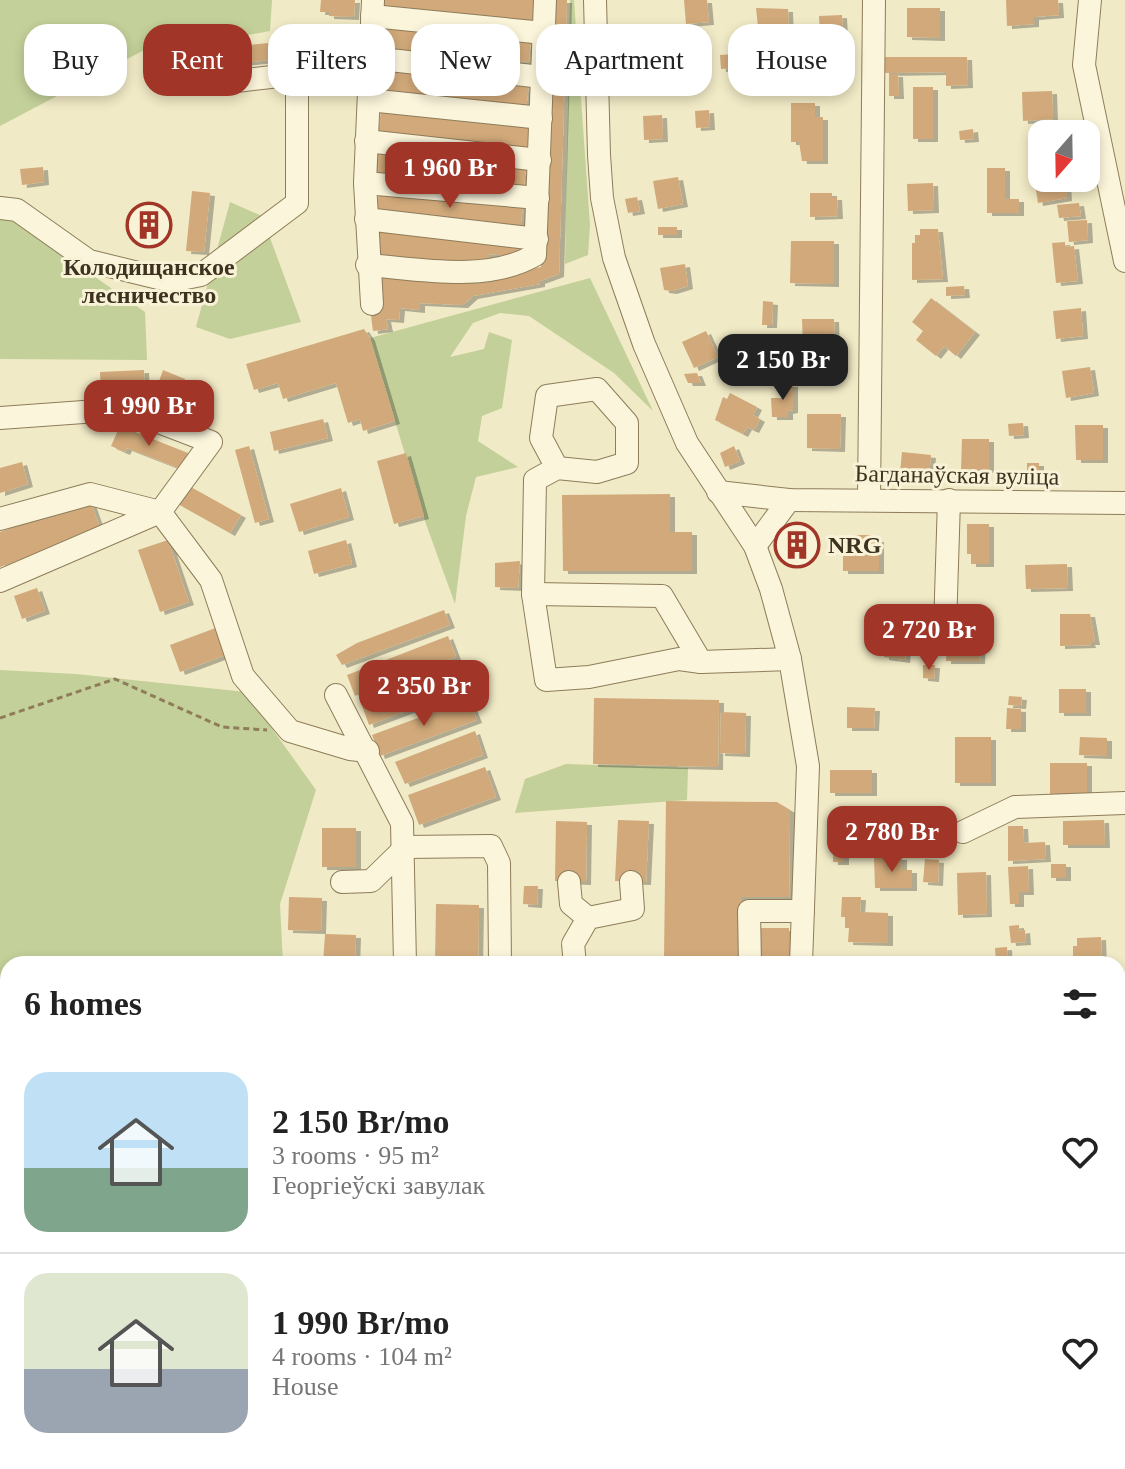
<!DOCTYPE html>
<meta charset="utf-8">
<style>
body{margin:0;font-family:"Times New Roman",serif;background:#f2f2f2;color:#222;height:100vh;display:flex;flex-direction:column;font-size:30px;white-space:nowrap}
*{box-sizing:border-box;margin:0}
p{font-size:26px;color:#767676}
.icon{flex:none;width:44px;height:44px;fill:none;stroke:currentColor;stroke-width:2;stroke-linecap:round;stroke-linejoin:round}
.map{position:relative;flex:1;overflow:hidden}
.panel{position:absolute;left:0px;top:956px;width:1126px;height:514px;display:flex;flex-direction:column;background:#fff;border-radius:24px 24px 0 0;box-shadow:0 4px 12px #0003}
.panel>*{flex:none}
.guide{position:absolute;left:24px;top:24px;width:1078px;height:72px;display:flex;gap:16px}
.needle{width:52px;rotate:200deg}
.controls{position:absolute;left:1028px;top:120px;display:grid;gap:16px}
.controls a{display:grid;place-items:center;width:72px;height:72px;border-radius:16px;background:#fff;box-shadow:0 4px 12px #0003;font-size:40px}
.price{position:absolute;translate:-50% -68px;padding:0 18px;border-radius:16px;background:#a13527;color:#fff;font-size:26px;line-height:52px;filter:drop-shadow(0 2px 4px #0008)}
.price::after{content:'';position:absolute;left:50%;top:48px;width:24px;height:18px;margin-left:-12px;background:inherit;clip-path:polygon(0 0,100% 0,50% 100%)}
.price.selected{background:#222;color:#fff}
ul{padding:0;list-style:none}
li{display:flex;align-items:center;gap:24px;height:200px;padding:0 24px}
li+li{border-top:2px solid #e0e0e0}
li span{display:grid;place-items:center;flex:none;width:224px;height:160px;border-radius:24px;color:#555}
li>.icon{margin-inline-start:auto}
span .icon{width:96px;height:96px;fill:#fffc;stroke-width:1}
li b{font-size:34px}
h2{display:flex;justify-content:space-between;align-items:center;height:96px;padding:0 24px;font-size:34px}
.pill{padding:0 28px;border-radius:24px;background:#fff;box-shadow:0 4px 12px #0003;font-size:28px;line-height:72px}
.pill.selected{background:#a13527;color:#fff}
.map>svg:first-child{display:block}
</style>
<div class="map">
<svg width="1125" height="1469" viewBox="0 0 1125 1469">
<defs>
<filter id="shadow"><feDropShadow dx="5" dy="3" stdDeviation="0" flood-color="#0004"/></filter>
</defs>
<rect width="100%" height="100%" fill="#f1eac6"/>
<g fill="#c3d099">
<path d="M0,0H272L270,31L176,48L169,37L0,126Z"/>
<path d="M570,0H574L590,225L588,255L565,264Z"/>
<path d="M230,202L262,216L301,322L230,339L196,327Z"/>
<path d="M0,214L7,215L145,312L147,360L0,359Z"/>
<path d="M590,278L653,411L614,373L529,316L500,313L473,323L450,357L484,349L489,332L512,340L502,408L482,416L478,441L518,467L476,477L466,516L455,604L426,524L370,338Z"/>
<path d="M0,670L76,674L246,692L316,790L280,904L283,964H8V1181L0,1174Z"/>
<path d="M566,764L688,768L687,800L515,813L525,779Z"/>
<path d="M0,1208L8,1217V1462H272L264,1469H0Z"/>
<path d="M411,1462H484L460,1469H411Z"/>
<path d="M519,1462H896L901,1469H496Z"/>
</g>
<g fill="#d1a97a" filter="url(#shadow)">
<path d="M321,0H355L354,17L329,16V12H320Z"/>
<path d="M384,0H534L531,24L383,10Z"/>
<path d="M552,0H567L559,274L540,281V284L473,296L463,305L420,303V310L400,308L399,320L386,319L388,329L373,331L370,308L379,273L468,280L541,267Z"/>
<path d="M684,0H707L709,22L686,24Z"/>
<path d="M1006,0H1058L1059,15L1034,17V24L1007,26Z"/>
<path d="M756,8L788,9L789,35H779V40L766,41V36H759Z"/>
<path d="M907,8H940V38L907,37Z"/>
<path d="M842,15L844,54L821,55L819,16Z"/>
<path d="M381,24L531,37L529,62L378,48Z"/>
<path d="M650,33L653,69L631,71L628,35Z"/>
<path d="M289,41L291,58L220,65L218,48Z"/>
<path d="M736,54V68L721,69L720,55Z"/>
<path d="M884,57H967L968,85L946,86V72L884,73Z"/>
<path d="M383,68L529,83L526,110L380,95Z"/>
<path d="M889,74H898L899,96H889Z"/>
<rect x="774" y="77" width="21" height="15"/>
<rect x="800" y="78" width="14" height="12"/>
<rect x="913" y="87" width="20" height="52"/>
<path d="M1052,91L1053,119L1023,121L1022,92Z"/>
<path d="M791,103H815V117H823V161H802L799,142H791Z"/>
<path d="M381,109L530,123L527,151L378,136Z"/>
<path d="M709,110L710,127L696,128L695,111Z"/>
<path d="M662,115L663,139L644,140L643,116Z"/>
<path d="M973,129L974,139L960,140L959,131Z"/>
<path d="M374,149L526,163L524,189L372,175Z"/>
<path d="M1042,164V178H1066L1067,198L1038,203L1032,165Z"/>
<path d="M43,167L44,182L22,185L20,169Z"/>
<path d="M987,168H1005V199H1019V213H987Z"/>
<path d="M678,177L683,204L658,209L653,181Z"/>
<path d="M933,183L934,210L908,211L907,184Z"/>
<path d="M192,191L210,193L204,252L186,251Z"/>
<path d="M379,191L523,205L520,230L376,216Z"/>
<path d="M810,193H832V197H837L838,216L810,217Z"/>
<path d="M637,197L640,211L628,213L625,199Z"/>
<path d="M1079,203L1081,216L1059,218L1057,205Z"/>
<path d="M140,213L160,215L159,235L138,236Z"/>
<path d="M1087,220L1088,240L1069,242L1067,221Z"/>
<rect x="658" y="227" width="19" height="8"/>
<path d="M920,229H938L943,279L912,280V243H915V235H920Z"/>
<path d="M378,231L522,244L521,257L489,254L488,267L376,256Z"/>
<path d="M791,241H834V284L790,283Z"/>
<path d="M1065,242V247L1074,246L1078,281L1056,283L1052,243Z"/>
<path d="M685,264L688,286L672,291L664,290L660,268Z"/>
<path d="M964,286L965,295L946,296V287Z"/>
<path d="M931,298L975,332L956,356L944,346L936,356L916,340L923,331L912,322Z"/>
<path d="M763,301L773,302L772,325H762Z"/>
<path d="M1081,308L1083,336L1056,339L1053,311Z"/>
<path d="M802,319H834L835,350L803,351Z"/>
<path d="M364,329L370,338L395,421L363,431L360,419L348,423L336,383L283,399L278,383L254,390L246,364Z"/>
<path d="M706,331L718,357L694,368L682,342Z"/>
<path d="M744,356H758V363H772V381H762V372H744Z"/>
<path d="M1090,367L1094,393L1066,398L1062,371Z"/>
<path d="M144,370L145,392L101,394L100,372Z"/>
<path d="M163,370L185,379L178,396L157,387Z"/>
<path d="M697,373L701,383H688L684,374Z"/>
<path d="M781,384H793V410L788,411V417H772L771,398H781Z"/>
<path d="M730,393L757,407L753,415L760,419L754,430L747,427L743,434L715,420L723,397L727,399Z"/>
<path d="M807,414H841L840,449L807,448Z"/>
<path d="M323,419L328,438L274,451L270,432Z"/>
<path d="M1023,423L1024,435L1009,436L1008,424Z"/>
<path d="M1075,425H1103V460H1076Z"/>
<path d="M120,426L188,453L181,469L127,448L125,452L111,446Z"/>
<path d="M962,439H989V470H961Z"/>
<path d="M249,446L269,519L255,523L235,450Z"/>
<path d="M734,446L740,461L725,467L720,453Z"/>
<path d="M902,452L931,455L929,476L900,473Z"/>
<path d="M406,453L424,516L394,524L377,461Z"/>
<path d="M22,462L28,484L0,493V468Z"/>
<rect x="1027" y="463" width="12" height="15"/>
<path d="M189,486L241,515L230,533L178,504Z"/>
<path d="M341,488L349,517L299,532L290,504Z"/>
<path d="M670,494V532H692V571H563L562,495Z"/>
<path d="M90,500L101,531L0,567V532Z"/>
<path d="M967,524H989V564H971V554H967Z"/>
<path d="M852,535H872V539H879V571H843V541H852Z"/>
<path d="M805,536L806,552L790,553L788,537Z"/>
<path d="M168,540L189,602L160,612L138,550Z"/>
<path d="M346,540L352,564L314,574L308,551Z"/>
<path d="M520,561L518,588L495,587V563Z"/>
<path d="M1067,564L1068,588L1026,589L1025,565Z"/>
<path d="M37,588L45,611L22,619L14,596Z"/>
<path d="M444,610L450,625L342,665L336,655L357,643Z"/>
<path d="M1060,614H1090L1095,642H1090L1091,645L1060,646Z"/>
<path d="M888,618L909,620L905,660L884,657L885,639L876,638L878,623L887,624Z"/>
<path d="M221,626L231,653L180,672L170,645Z"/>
<path d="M448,636L456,657L355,696L347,675Z"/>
<path d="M947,638L981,639L980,661H946Z"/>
<path d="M923,665H935L934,679L923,678Z"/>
<path d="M458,668L466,689L369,725L361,703Z"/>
<rect x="1059" y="689" width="27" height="24"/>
<path d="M1009,696L1022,697L1021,706L1008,705Z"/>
<path d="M594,698L719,700L718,767L593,764Z"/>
<path d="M469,699L477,720L380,756L372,735Z"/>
<path d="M847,707L875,708L874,728H847Z"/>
<path d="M1007,708L1021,709V729H1006Z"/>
<path d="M721,712L746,713L745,754L720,753Z"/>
<path d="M475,731L483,755L405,784L395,762Z"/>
<rect x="955" y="737" width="36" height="46"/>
<path d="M1080,737L1107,738V756L1079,755Z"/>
<rect x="1050" y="763" width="37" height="32"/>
<path d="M485,767L496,797L419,825L408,795Z"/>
<rect x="830" y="770" width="42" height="23"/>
<path d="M666,801L777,802L790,810L789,897H742V964H643V957L664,958Z"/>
<path d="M618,820L649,821L646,882L615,881Z"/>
<path d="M1104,820L1105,845H1063V821Z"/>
<path d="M556,821L587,822L586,882L555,881Z"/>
<path d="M1008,826H1023L1024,843L1045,842L1046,859L1008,861Z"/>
<rect x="322" y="828" width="34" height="39"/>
<path d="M922,828L939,829V842L922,841Z"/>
<rect x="833" y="841" width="11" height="21"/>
<path d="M874,857H902V870H912V888H875Z"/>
<path d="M925,859L939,860L938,883L923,882Z"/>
<rect x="1051" y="864" width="15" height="14"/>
<path d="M1028,866L1029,892H1019V904H1010L1008,867Z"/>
<path d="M986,872L987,914L958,915L957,873Z"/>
<path d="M524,886H538L537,905L523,904Z"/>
<path d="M289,897L322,898L321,931L288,930Z"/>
<path d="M842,897H861L860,912L888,913V943L848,942L849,928H845V917H841Z"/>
<path d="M436,904L479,905L478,964H435Z"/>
<path d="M1019,925V931L1025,930L1026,942L1011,943L1009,926Z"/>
<rect x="758" y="928" width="31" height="36"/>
<path d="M325,934L356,935L355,964H323Z"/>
<path d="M1101,937L1102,964H1078V959L1073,960V946H1077V938Z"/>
<path d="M1007,947L1008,964H996L995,948Z"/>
<path d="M1118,1016H1125V1037L1118,1038Z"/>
<path d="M1074,1462H1107V1469H1073Z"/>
</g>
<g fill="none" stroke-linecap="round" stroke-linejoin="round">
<g stroke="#8e7c5a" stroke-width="24">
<g id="minor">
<path d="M595,0L599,155L602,198L614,258L644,344L687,443L755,546L771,589L790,659L808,766L801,964"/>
<path d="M1090,0L1084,65L1125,261"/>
<path d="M372,16L544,33"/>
<path d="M372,58L542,77"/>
<path d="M369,100L541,118"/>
<path d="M366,141L540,160"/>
<path d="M365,183L538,198"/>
<path d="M0,208L17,210L89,261L171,281L201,275L297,203V74L228,82"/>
<path d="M366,219L537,239"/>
<path d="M367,265C420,269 487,283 535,255L545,0"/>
<path d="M372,304L365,183L373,0"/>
<path d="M0,418L125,409L211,442L160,512L0,581"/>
<path d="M557,468L541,438L547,396L597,389L627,423V463L597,472L557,468L535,480L533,594L546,680L589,677L679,659L701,662L790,659"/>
<path d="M718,492L789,500L1125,503"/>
<path d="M869,500L874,0"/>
<path d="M0,519L90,494L160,512L211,580L243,676L290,731L350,749L368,751"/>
<path d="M755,546L789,500"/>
<path d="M533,594L662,596L701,662"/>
<path d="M945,628L949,500"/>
<path d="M336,695L402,823L405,964"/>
<path d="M963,832L1015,807L1125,803"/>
<path d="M342,882L371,881L406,847L491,846L499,863L500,964"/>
<path d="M569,882L571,904L588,918"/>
<path d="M575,964L573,944L588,918L633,909L631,882"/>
<path d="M750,964L749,911H803"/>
<path d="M1118,1044L1125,1043"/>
<path d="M351,1469L357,1462"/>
</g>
</g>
<g stroke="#5c492f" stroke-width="28">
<g id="major">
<path d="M1118,1281L1125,1279"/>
<path d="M496,1469L519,1462"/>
</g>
</g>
<path stroke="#8e7c5a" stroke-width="3" stroke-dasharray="6 4" stroke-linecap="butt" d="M0,718L115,679L222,727L267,730"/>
<use href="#minor" stroke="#fbf5db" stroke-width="22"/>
<use href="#major" stroke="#f5e59d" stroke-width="26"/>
</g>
<defs>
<g id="building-ring" transform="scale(2.3)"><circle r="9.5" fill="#f8f2d7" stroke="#a13527" stroke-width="1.5"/><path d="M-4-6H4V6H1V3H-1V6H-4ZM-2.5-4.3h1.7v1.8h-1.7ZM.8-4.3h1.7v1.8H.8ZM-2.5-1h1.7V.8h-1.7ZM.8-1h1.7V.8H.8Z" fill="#a13527"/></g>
</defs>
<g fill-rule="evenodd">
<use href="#building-ring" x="149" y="225"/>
<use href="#building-ring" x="797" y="545"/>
</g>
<g text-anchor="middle" stroke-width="6" stroke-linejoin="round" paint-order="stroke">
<g font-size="24" font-weight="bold" fill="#3d311f" stroke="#f8f2d7">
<text x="149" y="275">Колодищанское<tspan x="149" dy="28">лесничество</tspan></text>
<text x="828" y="553" text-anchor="start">NRG</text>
</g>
<g font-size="24" fill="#3d311f" stroke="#f8f2d7">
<text transform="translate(957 475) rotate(1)" y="8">Багданаўская вуліца</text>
</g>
</g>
</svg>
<div class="controls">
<a><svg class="needle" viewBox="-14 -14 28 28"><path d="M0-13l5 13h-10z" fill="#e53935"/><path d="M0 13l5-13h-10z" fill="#767676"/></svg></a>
</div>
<b class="price" style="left:450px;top:210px">1 960 Br</b>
<b class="price selected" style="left:783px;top:402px">2 150 Br</b>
<b class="price" style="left:149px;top:448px">1 990 Br</b>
<b class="price" style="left:929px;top:672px">2 720 Br</b>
<b class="price" style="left:424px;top:728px">2 350 Br</b>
<b class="price" style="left:892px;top:874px">2 780 Br</b>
<div class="guide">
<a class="pill">Buy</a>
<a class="pill selected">Rent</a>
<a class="pill">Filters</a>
<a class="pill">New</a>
<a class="pill">Apartment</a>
<a class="pill">House</a>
</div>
<section class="panel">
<h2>6 homes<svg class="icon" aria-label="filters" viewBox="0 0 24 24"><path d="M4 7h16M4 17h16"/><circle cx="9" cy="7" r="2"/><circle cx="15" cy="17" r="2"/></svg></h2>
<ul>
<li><span style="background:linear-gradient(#bfe0f5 60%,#7fa58c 0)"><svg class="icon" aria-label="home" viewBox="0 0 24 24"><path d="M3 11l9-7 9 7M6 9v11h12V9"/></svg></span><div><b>2 150 Br/mo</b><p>3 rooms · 95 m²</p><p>Георгіеўскі завулак</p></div><svg class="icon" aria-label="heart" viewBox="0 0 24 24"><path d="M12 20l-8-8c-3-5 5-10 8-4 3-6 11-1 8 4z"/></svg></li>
<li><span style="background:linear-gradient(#dfe7d0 60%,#9aa5b1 0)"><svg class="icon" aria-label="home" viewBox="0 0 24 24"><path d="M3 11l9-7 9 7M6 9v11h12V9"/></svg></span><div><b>1 990 Br/mo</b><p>4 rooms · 104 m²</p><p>House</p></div><svg class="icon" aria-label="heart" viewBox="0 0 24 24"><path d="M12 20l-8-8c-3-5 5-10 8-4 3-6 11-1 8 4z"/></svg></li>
</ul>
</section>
</div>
